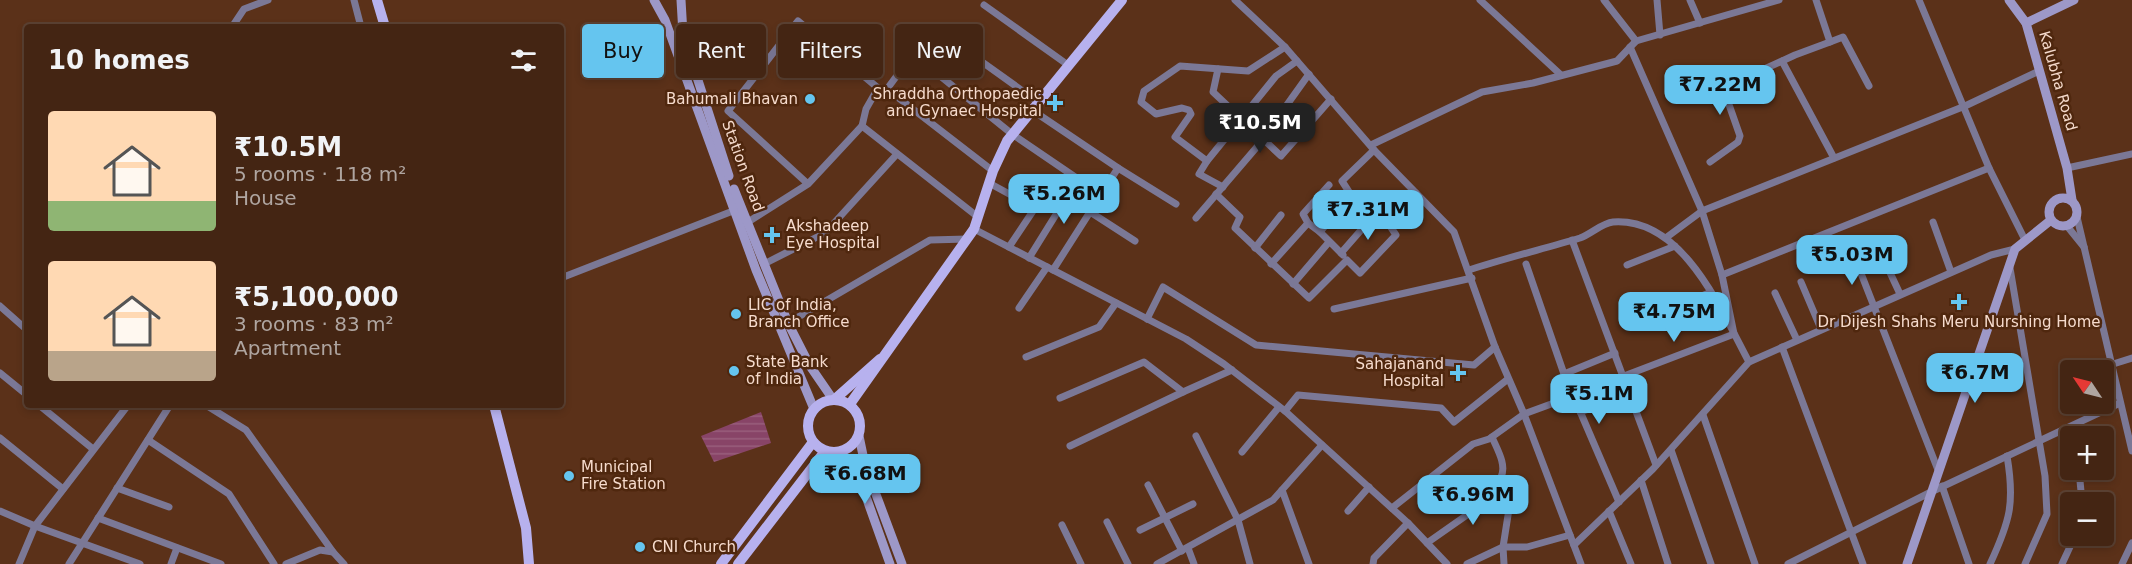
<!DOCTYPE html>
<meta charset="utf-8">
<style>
body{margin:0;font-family:"DejaVu Sans",sans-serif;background:#4b2d1c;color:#f1f3f6;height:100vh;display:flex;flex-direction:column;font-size:22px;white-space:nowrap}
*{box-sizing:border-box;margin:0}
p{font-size:20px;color:#afa5a0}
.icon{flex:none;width:33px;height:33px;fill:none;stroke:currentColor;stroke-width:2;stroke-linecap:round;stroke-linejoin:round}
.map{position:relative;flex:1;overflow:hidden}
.side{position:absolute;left:24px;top:24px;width:540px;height:384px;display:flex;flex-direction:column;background:#442513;border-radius:6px;box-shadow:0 3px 9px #0003,0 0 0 2px #5c4233}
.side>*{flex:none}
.guide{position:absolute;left:582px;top:24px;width:570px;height:54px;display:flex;gap:12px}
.needle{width:39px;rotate:305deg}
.controls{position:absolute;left:2060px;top:360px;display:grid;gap:12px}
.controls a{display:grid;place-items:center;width:54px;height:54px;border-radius:6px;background:#442513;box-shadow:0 3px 9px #0003,0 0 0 2px #5c4233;font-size:30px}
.price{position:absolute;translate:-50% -51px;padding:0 14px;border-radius:12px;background:#65c5ef;color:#111;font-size:20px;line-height:39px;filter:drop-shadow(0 2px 3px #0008)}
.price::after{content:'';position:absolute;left:50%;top:36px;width:18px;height:14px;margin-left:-9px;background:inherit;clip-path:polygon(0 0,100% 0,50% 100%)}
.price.on{background:#222;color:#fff}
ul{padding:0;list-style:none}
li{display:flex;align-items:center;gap:18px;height:150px;padding:0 24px}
li span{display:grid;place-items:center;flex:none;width:168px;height:120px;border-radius:6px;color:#555}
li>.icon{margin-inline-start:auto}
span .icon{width:72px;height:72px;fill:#fffc;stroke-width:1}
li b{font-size:26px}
h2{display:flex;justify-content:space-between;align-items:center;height:72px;padding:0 24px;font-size:26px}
.chip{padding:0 21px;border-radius:6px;background:#442513;box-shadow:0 3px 9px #0003,0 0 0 2px #5c4233;font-size:21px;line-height:54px}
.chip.on{background:#65c5ef;color:#111}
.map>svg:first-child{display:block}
</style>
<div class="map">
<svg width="2132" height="564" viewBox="0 0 2132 564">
<defs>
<pattern id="water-rules" width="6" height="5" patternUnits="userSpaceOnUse" patternTransform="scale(1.5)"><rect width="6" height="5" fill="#884467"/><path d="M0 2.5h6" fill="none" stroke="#995e7c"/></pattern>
</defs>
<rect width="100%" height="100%" fill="#5b3119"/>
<path fill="url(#water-rules)" d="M761,412L771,443L714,462L701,436Z"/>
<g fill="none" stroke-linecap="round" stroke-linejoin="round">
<g stroke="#7b7896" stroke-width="7">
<path d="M354,0L361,27"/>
<path d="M1235,0L1285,47L1374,150L1454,232L1495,347L1524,414L1581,564"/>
<path d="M1480,0L1561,75"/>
<path d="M1604,0L1636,41"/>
<path d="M1657,0L1660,35"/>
<path d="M1690,0L1700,23"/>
<path d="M1816,0L1830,42L1843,37L1869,86"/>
<path d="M1919,0L1989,168L2025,240"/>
<path d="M984,5L1068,65"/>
<path d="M232,27L244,9L268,0"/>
<path d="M957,44L1038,102"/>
<path d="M1285,47L1248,71L1180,66L1144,91L1141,102L1156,114L1182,108L1189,110L1191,114L1175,137L1207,161L1276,76L1297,61"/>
<path d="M1782,61L1834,158"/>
<path d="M1218,69L1213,92L1281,156L1331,99"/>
<path d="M1032,110L1118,168L1053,270"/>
<path d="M862,126L978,217"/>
<path d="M1371,145L1482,92L1533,83L1617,61L1636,41L1779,0"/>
<path d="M1207,161L1199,174L1223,187"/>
<path d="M1710,162L1738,142L1740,136L1726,96L1736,82L1795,55L1830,42"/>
<path d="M1118,168L1176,204"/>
<path d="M2067,168L2132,154"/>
<path d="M993,171L887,89L913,54L1012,134L1078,179L1029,258"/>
<path d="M989,183L1035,208L1009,247"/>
<path d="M1216,194L1240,217L1235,228L1309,298L1347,260L1360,273L1396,235L1388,223L1416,193"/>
<path d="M1351,195L1388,223"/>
<path d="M1067,197L1135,241"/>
<path d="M2077,217L2132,451"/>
<path d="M1196,218L1256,148L1309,74"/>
<path d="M748,222L808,184L862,126L866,109L878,88L798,21L728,111L808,184"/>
<path d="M1933,222L1951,272"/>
<path d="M1308,223L1303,214L1329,185"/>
<path d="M2067,226L2084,247"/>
<path d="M974,229L1186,339L1224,364L1285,411L1408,523L1447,564"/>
<path d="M1320,232L1343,255"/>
<path d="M1667,237L1702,211L1965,106L2039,71"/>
<path d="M1572,240L1656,465"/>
<path d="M1255,248L1281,215"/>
<path d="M1879,249L1900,294"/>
<path d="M1341,253L1376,213"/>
<path d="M1855,258L1938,470"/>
<path d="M764,264L825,233L897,154"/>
<path d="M1271,264L1308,223L1320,232L1351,195L1342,181L1374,150"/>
<path d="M1526,264L1564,374L1619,502"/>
<path d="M1627,265L1675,246"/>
<path d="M2010,268L2045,476L2047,514L2025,564"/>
<path d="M1469,270C1506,258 1543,249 1580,238C1591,234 1602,223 1613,222C1683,217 1721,310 1749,362"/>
<path d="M1722,275L1989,168"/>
<path d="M561,278L738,209"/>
<path d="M1801,282L1821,329"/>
<path d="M1293,284L1329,242"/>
<path d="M1775,293L1797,340"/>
<path d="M0,306L27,330"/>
<path d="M1019,308L1047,267"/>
<path d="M1334,309L1472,278"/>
<path d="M1147,319L1163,287L1256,345L1474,365L1495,347"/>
<path d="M1643,320L1709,293"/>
<path d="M788,323L930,240L967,239"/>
<path d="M1782,347L1863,564"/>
<path d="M1026,357L1099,327L1116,303"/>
<path d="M2110,365L2132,358"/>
<path d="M0,373L27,395"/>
<path d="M1564,374L1615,353"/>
<path d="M1624,376L1734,334L1722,275L1702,211L1630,47"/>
<path d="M1060,398L1144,362L1183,392L1232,370"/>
<path d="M39,405L93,449"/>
<path d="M211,405L209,407L246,430L333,552L320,550L286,564"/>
<path d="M1285,411L1298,395L1441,408L1454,422L1508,379"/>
<path d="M1580,412L1631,395"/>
<path d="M1703,415L1755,564"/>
<path d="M2067,428L2070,437"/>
<path d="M1196,436L1238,520L1250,564"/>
<path d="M1492,437C1497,449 1507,465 1501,477L1509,509L1503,547L1504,564"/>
<path d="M0,438L63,489"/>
<path d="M148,440L229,494L274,564"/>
<path d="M1070,446L1183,392"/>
<path d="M1671,450L1711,564"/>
<path d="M1242,452L1279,407"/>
<path d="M2079,470L2082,502"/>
<path d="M1641,480L1668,564"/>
<path d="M1148,485L1182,551"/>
<path d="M1942,486L1969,564"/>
<path d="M117,488L169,507"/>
<path d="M1282,490L1309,564"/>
<path d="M1392,508L1473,444L1489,439L1524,414L1573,396"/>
<path d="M0,511L35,526L128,405"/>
<path d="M1348,511L1369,487"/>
<path d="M1609,511L1631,564"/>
<path d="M98,518L221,564"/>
<path d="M1107,522L1128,564"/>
<path d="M1062,525L1081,564"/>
<path d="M1140,530L1193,504"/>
<path d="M1427,543L1504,489"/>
<path d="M1574,545L1653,469L1749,362L1991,255L2015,249"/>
<path d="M1188,548L1194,564"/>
<path d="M333,552L344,564"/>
<path d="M19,564L35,526L140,564"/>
<path d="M69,564L170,405"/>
<path d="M171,564L177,548"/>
<path d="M1157,564L1273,500L1322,445"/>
<path d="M1373,564L1374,558L1408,523"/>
<path d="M1467,564L1503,547H1527L1570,535"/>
<path d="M1788,564L1931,492L2120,403"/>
<path d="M1990,564C2010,521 2015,503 2007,456"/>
<path d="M2062,564L2075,536"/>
<path d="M2122,564L2132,543"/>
</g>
<g stroke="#9d98c8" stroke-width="9">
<path d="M654,0L665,20L756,270L814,409"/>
<path d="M681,0L683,34L729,176"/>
<path d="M2009,0L2026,23L2067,168L2072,200"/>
<path d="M2026,23L2074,0"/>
<path d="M734,189L788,323L810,366L832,398"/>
<circle cx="2063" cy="212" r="14"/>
<path d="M859,436L865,465L902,564"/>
<path d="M838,452L859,477L890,564"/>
<path d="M1907,564L2015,249L2051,220"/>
</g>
<g stroke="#b7b1ee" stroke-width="10">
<path d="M377,0L385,27"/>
<path d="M835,399L880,359"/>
<circle cx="834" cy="426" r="26"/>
<path d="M850,404L974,229L993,171L1007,141L1122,0"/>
<path d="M494,405L526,528L529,564"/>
<path d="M721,564L813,442"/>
<path d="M738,564L825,451"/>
</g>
</g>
<g fill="#65c5ef" stroke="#4f270e" stroke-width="2">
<circle cx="810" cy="99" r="6"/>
<path d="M1052 94h6v6h6v6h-6v6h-6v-6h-6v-6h6z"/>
<path d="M769 226h6v6h6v6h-6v6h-6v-6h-6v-6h6z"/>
<path d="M1956 293h6v6h6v6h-6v6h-6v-6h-6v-6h6z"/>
<circle cx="736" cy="314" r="6"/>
<circle cx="734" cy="371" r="6"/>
<path d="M1455 364h6v6h6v6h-6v6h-6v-6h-6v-6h6z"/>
<circle cx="569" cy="476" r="6"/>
<circle cx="640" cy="547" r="6"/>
</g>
<g text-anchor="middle" stroke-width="5" stroke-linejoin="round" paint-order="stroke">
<g font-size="15" fill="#f6dbcd" stroke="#4f270e">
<text transform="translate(2058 81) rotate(74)" y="5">Kalubha Road</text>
<text transform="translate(743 166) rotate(70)" y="5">Station Road</text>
</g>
<g font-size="15" fill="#f6dbcd" stroke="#4f270e" text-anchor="start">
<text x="1042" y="99" text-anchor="end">Shraddha Orthopaedic<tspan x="1042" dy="17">and Gynaec Hospital</tspan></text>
<text x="798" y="104" text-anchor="end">Bahumali Bhavan</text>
<text x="786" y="231">Akshadeep<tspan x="786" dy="17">Eye Hospital</tspan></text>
<text x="748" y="310">LIC of India,<tspan x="748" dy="17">Branch Office</tspan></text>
<text x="1959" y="327" text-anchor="middle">Dr Dijesh Shahs Meru Nurshing Home</text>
<text x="746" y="367">State Bank<tspan x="746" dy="17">of India</tspan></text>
<text x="1444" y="369" text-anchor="end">Sahajanand<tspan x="1444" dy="17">Hospital</tspan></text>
<text x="581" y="472">Municipal<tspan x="581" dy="17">Fire Station</tspan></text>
<text x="652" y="552">CNI Church</text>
</g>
</g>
</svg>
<div class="controls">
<a><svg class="needle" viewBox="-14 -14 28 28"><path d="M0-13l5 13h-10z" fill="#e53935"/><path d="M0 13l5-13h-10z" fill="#afa5a0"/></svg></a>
<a>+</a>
<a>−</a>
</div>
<b class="price" style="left:1720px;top:116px">₹7.22M</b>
<b class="price on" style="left:1260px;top:154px">₹10.5M</b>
<b class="price" style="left:1064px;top:225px">₹5.26M</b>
<b class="price" style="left:1368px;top:241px">₹7.31M</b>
<b class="price" style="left:1852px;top:286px">₹5.03M</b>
<b class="price" style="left:1674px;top:343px">₹4.75M</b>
<b class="price" style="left:1975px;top:404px">₹6.7M</b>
<b class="price" style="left:1599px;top:425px">₹5.1M</b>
<b class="price" style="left:865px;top:505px">₹6.68M</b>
<b class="price" style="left:1473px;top:526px">₹6.96M</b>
<div class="guide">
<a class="chip on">Buy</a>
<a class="chip">Rent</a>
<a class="chip">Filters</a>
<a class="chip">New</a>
</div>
<section class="side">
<h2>10 homes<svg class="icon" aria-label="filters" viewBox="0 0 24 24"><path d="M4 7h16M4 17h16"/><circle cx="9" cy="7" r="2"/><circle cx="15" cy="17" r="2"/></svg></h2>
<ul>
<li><span style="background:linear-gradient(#ffd9b3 75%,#8fb573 0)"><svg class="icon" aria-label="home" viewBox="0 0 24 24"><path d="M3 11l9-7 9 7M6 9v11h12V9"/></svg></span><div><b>₹10.5M</b><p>5 rooms · 118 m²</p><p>House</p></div></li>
<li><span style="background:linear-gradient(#ffd9b3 75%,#b9a48a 0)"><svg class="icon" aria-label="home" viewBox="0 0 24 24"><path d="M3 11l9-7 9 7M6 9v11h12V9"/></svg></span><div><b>₹5,100,000</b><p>3 rooms · 83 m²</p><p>Apartment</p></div></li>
</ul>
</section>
</div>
